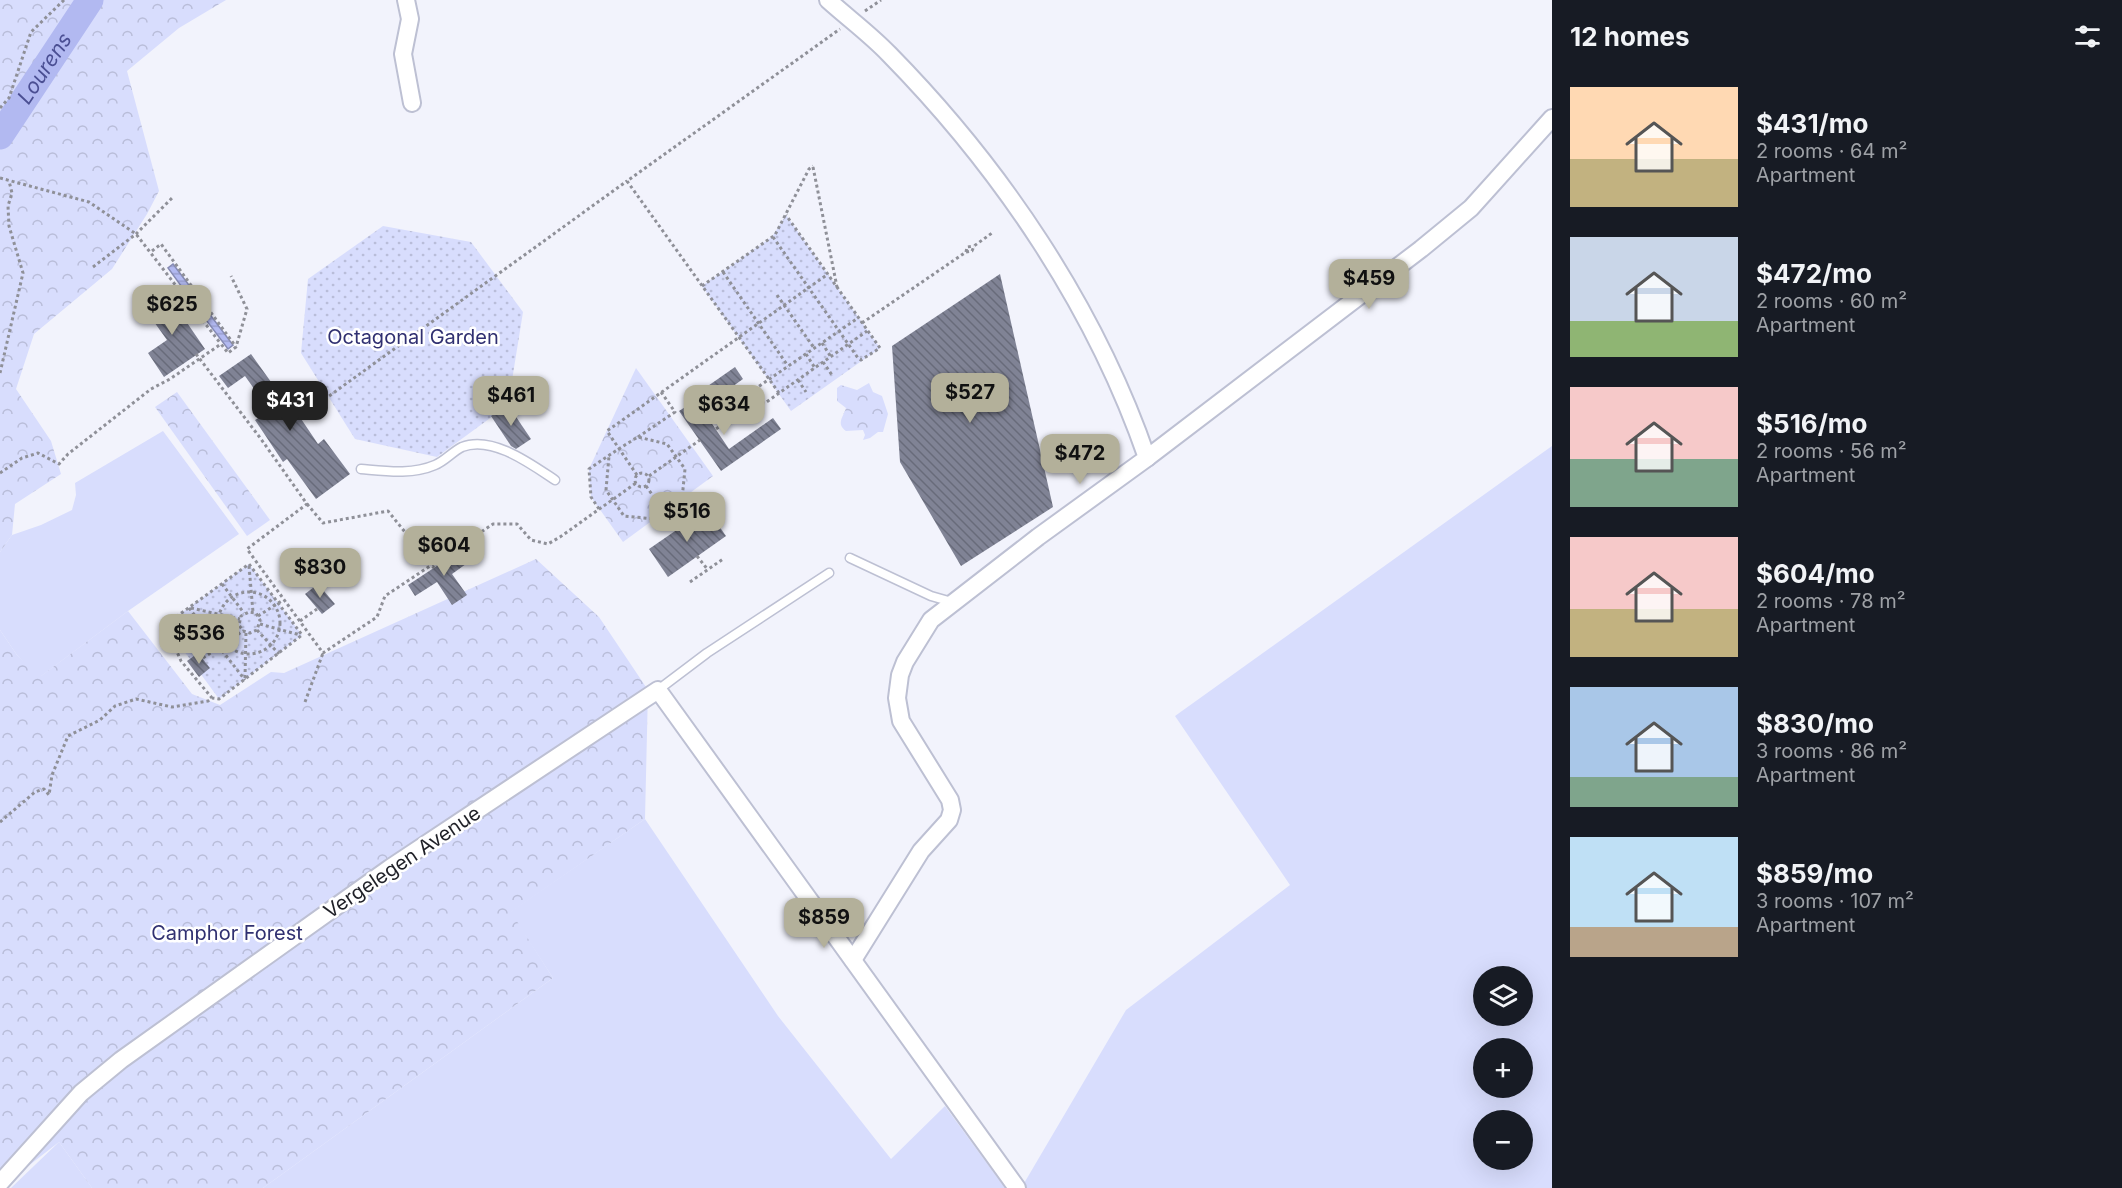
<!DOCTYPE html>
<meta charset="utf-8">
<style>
body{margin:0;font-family:Inter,sans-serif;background:#242831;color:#f1f3f6;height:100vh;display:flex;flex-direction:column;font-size:22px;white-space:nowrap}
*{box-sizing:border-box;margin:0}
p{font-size:20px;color:#9ea1a6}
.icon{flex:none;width:33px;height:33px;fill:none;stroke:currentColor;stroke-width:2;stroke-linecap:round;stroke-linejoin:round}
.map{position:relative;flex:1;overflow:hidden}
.side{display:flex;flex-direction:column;background:#171b24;width:570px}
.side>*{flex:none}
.fabs{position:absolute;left:1473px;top:966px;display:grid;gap:12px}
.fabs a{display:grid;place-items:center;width:60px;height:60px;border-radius:50%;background:#171b24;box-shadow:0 6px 24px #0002;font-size:30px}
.price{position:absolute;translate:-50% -51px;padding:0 14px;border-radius:12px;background:#b3b09a;color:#111;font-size:20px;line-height:39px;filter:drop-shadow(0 2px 3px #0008)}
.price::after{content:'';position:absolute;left:50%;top:36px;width:18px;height:14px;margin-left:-9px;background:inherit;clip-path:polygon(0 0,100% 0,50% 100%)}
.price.current{background:#222;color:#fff}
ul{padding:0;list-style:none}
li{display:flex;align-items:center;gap:18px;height:150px;padding:0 18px}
li span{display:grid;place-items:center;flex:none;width:168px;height:120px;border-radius:0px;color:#555}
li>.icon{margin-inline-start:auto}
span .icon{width:72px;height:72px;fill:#fffc;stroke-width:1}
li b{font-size:26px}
h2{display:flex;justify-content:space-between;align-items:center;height:72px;padding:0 18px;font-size:26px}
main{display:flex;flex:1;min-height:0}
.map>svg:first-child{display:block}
</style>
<main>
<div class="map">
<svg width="1552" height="1188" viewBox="0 0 1552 1188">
<defs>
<pattern id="forest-crowns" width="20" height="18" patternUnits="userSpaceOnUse" patternTransform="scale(1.5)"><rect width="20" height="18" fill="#d8ddfd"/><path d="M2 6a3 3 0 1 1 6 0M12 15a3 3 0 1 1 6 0" fill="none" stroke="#b9bdd9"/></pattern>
<pattern id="garden-dots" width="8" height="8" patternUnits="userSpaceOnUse" patternTransform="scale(1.5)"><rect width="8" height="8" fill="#d8ddfd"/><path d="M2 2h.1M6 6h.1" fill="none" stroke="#b9bdd9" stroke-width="1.8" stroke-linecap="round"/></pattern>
<pattern id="water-rules" width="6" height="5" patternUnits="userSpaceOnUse" patternTransform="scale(1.5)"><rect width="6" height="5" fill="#b2b9f1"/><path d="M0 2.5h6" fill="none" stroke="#999fcf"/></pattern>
<pattern id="building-back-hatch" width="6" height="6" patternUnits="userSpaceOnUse" patternTransform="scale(1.5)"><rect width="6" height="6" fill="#808395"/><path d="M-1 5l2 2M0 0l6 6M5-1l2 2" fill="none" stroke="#686b7a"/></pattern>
</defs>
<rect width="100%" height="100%" fill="#f2f3fc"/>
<g fill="#d8ddfd" fill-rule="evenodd">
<path d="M163,431L239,534L128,611L40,677L17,655L0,630V552L12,535L41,525L72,510L76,495L75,483Z"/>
<path d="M1552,446V1188H1025L1023,1185L1126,1010L1290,885L1175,716ZM1484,976H1522V1016H1484ZM1484,1048H1522V1088H1484ZM1484,1120H1522V1160H1484Z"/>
<path d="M645,819L778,1016L891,1159L945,1106L1005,1188H263L553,978L510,912Z"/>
<path d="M59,1142L92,1188H11Z"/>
</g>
<g fill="url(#forest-crowns)">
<path d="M0,0H226L179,28L127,71L159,191L147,214L112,269L34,334L16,389L51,441L61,474L15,504L12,535L0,552Z"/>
<path d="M636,368L713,476L623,542L591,497L589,469Z"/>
<path d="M869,383L873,392L882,396L888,414L883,432H878L870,438L863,440L865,435L863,430L846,431C836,424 843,417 846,408L837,401V388L841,385L857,390Z"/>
<path d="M177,392L270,520L247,536L155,407Z"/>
<path d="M536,559L599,617L648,690L645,819L511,912L553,978L263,1188H92L59,1142L0,1188V630L17,655L41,676L128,611L192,694L220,705L271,672L284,673Z"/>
</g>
<g fill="url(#garden-dots)">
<path d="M786,215L880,348L791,411L702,286L772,237Z"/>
<path d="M383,226L471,242L523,312L508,405L437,457L355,439L301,353L308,279Z"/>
<path d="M249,564L302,635L219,699L165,625Z"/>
</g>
<g fill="url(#water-rules)" stroke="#868bb4" stroke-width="1.5">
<path d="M173,264L201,301L195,305L168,268Z"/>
<path d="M205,308L233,345L228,349L200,312Z"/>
</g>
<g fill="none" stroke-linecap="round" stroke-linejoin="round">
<path stroke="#b2b9f1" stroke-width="27" id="s1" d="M0,136L90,0"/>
</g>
<g fill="url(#building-back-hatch)">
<path d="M1000,274L1053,507L961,566L900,462L892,346Z"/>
<path d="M162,292L179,316L181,314L205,349L164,377L148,353L167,340L142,305Z"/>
<path d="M251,354L284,400L287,398L318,444L324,439L350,474L316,499L287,459L283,462L255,420L270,411L245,376L228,388L219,376Z"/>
<path d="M735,367L743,379L704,407L695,395Z"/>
<path d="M696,400L729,449L773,418L781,429L721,471L679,411Z"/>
<path d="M508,405L531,439L516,449L511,446L491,416Z"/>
<path d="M707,509L726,536L668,577L649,549Z"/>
<path d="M464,548L473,559L452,574L467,595L452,605L437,582L415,596L408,585Z"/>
<path d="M318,584L335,604L322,614L305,594Z"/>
<path d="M198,653L210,668L199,677L187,661Z"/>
</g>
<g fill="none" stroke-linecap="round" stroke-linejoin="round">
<g stroke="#bdc0d3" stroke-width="11">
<g id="lane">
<path d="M361,469C385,471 412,475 435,465C445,461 452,452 462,447C492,435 531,464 555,480"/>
<path d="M850,558L931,596L952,602"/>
<path d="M658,690L707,653L829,573"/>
</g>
</g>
<g stroke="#bdc0d3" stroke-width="20">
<g id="street">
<path d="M406,0L410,19L403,54L412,103"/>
<path d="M828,0C848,18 871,35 889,54C1001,168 1095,307 1147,458L1038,537L931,620L905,662L900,675L897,698L901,721L950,800L952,810L949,820L921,851L853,960"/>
<path d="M1147,458L1421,249L1471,208L1552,118"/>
<path d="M0,1183L81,1093L121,1060L390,868L658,690L1017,1188"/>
</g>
</g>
<g stroke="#8f9098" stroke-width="3" stroke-dasharray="3 3" stroke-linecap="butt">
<path d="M865,11L881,0"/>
<path d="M0,108L9,98L31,32L64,0"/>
<path d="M813,167L837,287"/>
<path d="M0,178L89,202L136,234L221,344"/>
<path d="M773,237L858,358L861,360L880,348L786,215"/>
<path d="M152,251L161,244L236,347"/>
<path d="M966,252L967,247L974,246"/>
<path d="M93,267L136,234L173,197"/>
<path d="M723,272L788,366"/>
<path d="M702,286L775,235L809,169L813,166"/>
<path d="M777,295L814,348"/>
<path d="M195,310L204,303"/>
<path d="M862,323L966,252L972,251L974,246L992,233"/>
<path d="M822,343L831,357"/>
<path d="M196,354L261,439L307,504L247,549L323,653L377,617L385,596L493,524H517L531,540L548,544L560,537L636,483"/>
<path d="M806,354L815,368"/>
<path d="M823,362L832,375"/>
<path d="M0,373L23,273L9,226L8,206L12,193L9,181"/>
<path d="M798,380L806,392"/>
<path d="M779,393L627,181L840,29"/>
<path d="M754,402L755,389L858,318"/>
<path d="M300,417L627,181"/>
<path d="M716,429L754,402L765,403L867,331"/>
<path d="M638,437L675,412L661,392"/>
<circle cx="642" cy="480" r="7"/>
<path d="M0,473L22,458L38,453L59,464L68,454L151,389L170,379L221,344L228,353L236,347L247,309L231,276"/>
<path d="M637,475L607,431L828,274"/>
<path d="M649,476L700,440"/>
<path d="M646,486L677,529"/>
<path d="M307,504L323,523L388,511L434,568"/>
<path d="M599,509L591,497L589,469C605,458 621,447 638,437L667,444L685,469L682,499L655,519L624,516L606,490L609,456"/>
<path d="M697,556L708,570"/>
<path d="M249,566L253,612"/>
<path d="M690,582L723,559"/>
<path d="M222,584L244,613"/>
<circle cx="249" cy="623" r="31"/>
<path d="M189,608L245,680"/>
<path d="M191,608L240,619"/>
<path d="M258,616L283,600"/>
<path d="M300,621L317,609"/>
<path d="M260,624L300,635"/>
<path d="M257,630L279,654"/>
<path d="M203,658L243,631L250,633L257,630L260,620L256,613L249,612L241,616L239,625L243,631"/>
<path d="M245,678L246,632"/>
<path d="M305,702L323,653"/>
<path d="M0,822L35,792L44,789L49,795L52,775L68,736L100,720L115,706L136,699L172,707L208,701L212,698L219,699L302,635L249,564L165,625L181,661L212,698"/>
</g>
<use href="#lane" stroke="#fff" stroke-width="8"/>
<use href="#street" stroke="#fff" stroke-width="16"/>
</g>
<g text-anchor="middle" stroke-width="5" stroke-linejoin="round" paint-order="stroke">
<g font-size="20" fill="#303071" stroke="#fff">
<text x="413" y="344">Octagonal Garden</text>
<text x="227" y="940">Camphor Forest</text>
</g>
<g font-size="20" fill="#1f2027" stroke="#fff">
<text transform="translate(402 862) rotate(-34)" y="7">Vergelegen Avenue</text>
</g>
<g font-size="21" font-style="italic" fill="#4b4f93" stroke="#fff">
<text dy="7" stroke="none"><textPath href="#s1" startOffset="81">Lourens</textPath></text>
</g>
</g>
</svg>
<div class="fabs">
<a><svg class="icon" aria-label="layers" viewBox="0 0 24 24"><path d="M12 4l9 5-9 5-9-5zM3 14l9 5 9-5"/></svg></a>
<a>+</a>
<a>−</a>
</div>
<b class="price" style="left:1369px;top:310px">$459</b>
<b class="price" style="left:172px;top:336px">$625</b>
<b class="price" style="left:970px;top:424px">$527</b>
<b class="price" style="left:511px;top:427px">$461</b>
<b class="price current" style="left:290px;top:432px">$431</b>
<b class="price" style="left:724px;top:436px">$634</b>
<b class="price" style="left:1080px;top:485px">$472</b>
<b class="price" style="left:687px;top:543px">$516</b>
<b class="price" style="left:444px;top:577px">$604</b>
<b class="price" style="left:320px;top:599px">$830</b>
<b class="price" style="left:199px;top:665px">$536</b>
<b class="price" style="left:824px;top:949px">$859</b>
</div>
<section class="side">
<h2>12 homes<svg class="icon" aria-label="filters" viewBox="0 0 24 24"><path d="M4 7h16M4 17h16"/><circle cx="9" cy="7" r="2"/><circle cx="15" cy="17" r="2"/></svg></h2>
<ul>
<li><span style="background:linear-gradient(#ffd9b3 60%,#c2b280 0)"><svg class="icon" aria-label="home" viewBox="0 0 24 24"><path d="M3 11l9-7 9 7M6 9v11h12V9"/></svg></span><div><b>$431/mo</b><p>2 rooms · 64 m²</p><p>Apartment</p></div></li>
<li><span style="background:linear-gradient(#c9d6e8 70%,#8fb573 0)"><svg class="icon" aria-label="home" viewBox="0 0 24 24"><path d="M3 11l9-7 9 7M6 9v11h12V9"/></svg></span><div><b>$472/mo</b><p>2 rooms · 60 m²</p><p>Apartment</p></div></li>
<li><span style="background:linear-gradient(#f6c9c9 60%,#7fa58c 0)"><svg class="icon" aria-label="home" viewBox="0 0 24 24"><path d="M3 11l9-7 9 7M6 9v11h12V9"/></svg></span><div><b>$516/mo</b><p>2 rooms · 56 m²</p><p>Apartment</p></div></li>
<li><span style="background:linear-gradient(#f6c9c9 60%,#c2b280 0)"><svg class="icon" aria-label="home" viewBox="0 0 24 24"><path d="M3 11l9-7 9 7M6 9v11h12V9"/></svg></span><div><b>$604/mo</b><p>2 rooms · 78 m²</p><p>Apartment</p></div></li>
<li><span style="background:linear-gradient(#a9c7e8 75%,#7fa58c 0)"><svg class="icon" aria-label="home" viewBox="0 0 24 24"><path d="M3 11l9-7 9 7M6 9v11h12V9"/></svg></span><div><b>$830/mo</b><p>3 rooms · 86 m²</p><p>Apartment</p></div></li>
<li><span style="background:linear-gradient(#bfe0f5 75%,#b9a48a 0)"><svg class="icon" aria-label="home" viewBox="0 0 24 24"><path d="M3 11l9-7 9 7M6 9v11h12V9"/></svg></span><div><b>$859/mo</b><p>3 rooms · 107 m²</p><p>Apartment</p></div></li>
</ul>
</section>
</main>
